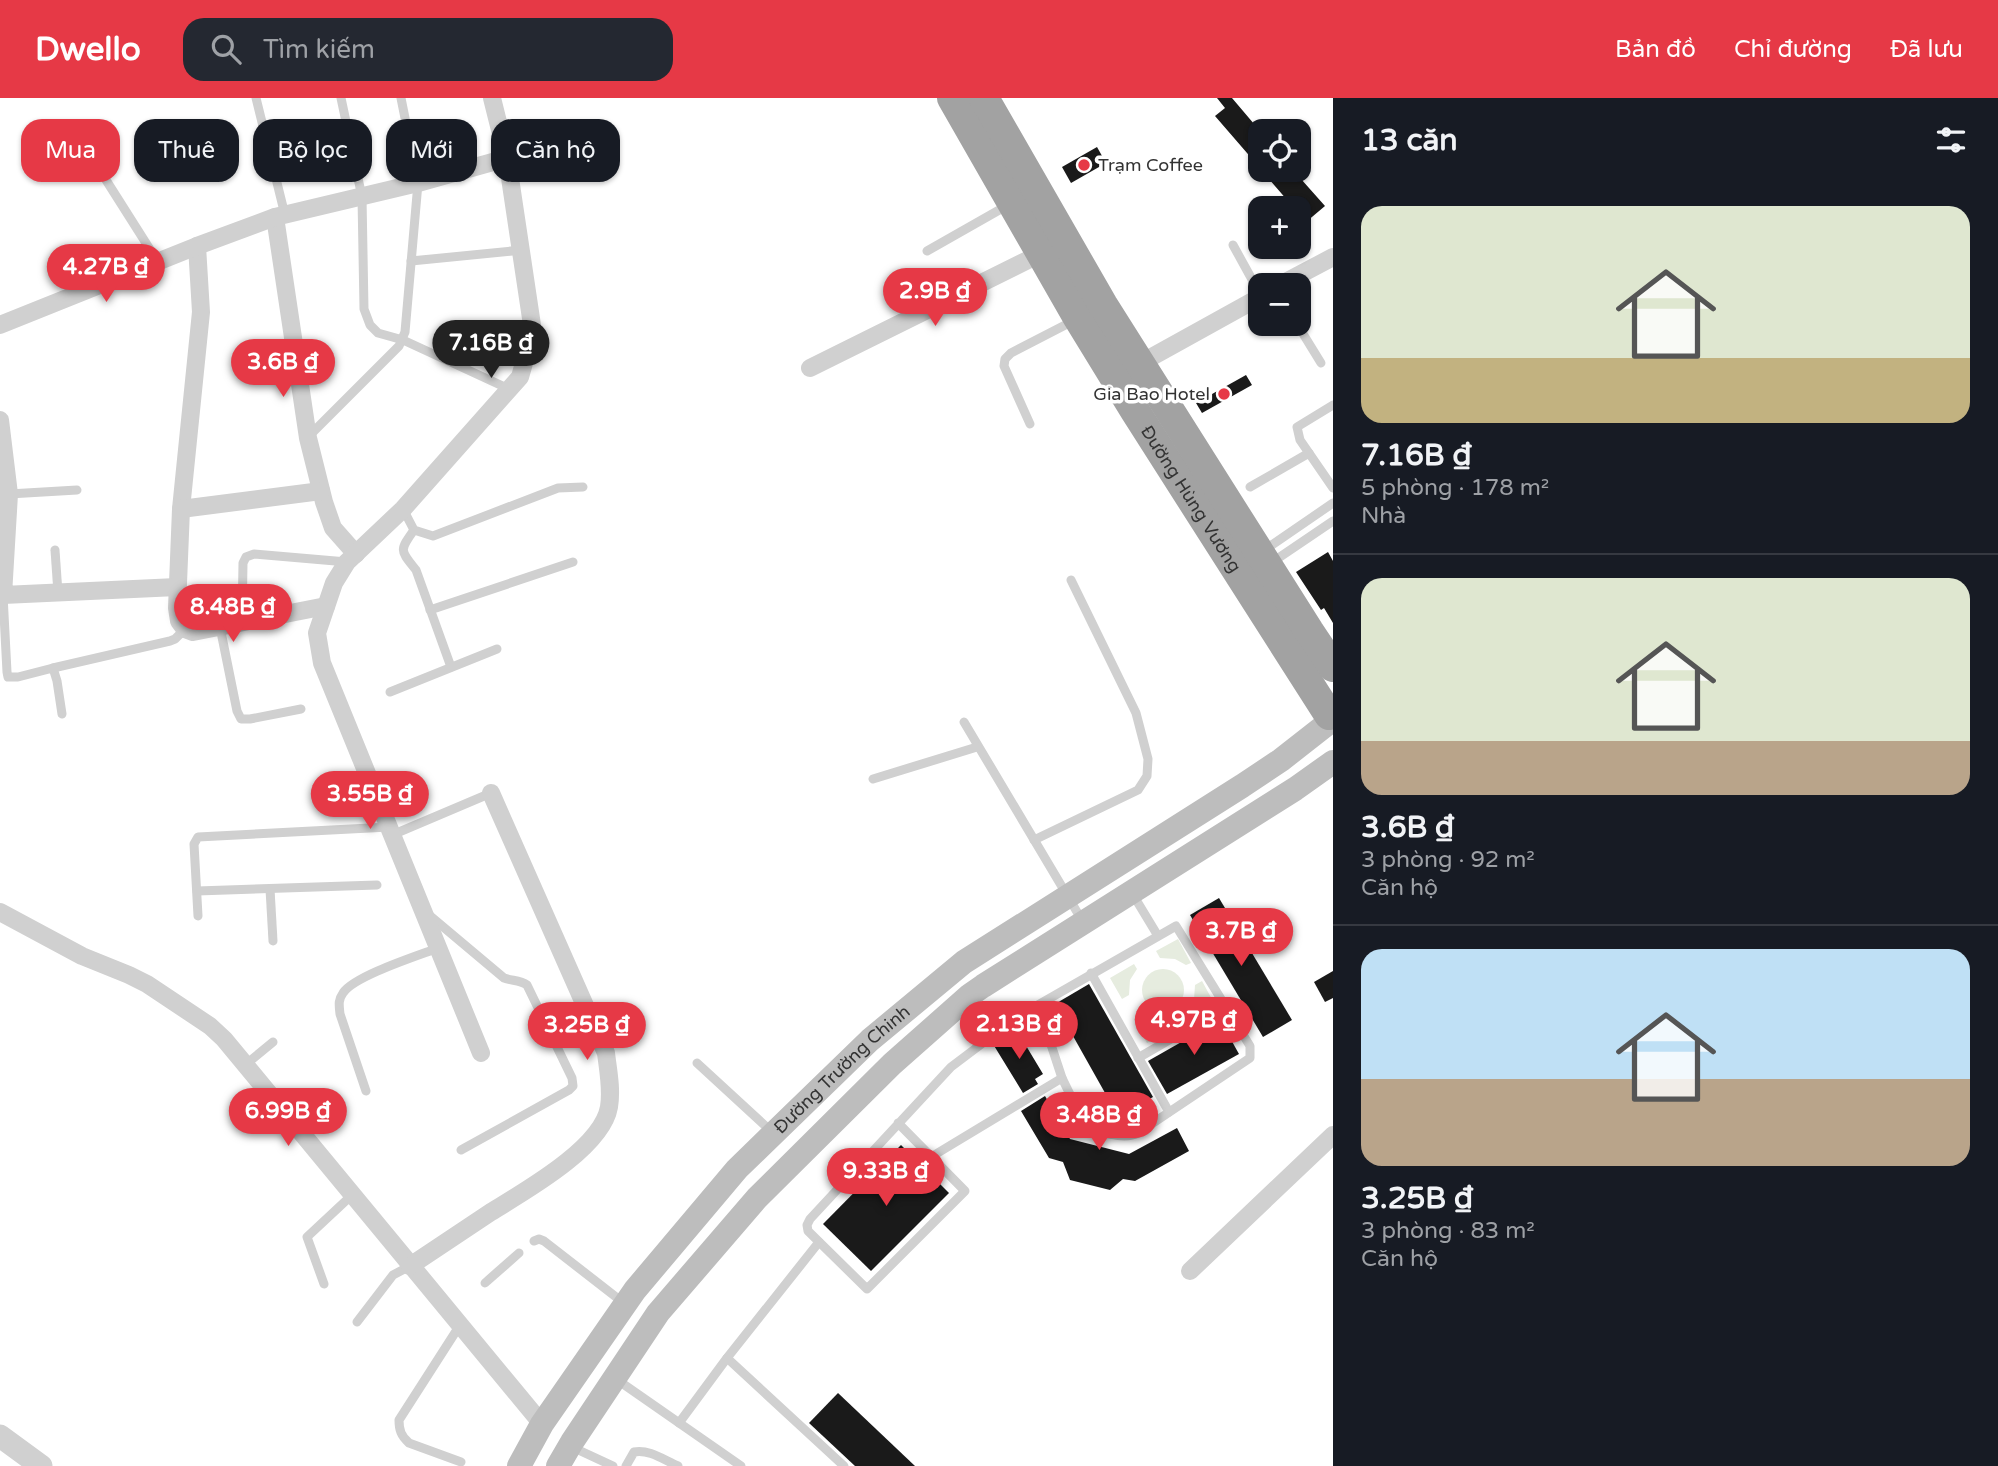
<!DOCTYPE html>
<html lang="vi">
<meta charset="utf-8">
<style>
body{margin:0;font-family:"Varela Round",sans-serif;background:#242831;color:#f1f3f6;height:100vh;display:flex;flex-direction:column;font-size:26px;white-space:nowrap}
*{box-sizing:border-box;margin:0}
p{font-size:23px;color:#9ea1a6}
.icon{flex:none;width:38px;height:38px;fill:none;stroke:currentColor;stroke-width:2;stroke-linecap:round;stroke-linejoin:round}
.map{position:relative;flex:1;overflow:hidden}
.details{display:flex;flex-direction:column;background:#171b24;width:665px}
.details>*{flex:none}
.guide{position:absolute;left:21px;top:21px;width:665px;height:63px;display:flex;gap:14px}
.fabs{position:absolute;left:1248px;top:21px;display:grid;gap:14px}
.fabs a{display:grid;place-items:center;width:63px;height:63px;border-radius:14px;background:#171b24;box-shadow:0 2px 5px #0004;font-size:35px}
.price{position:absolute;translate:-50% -60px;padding:0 16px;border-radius:24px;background:#e63946;color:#fff;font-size:23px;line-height:46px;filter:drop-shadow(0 2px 4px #0008)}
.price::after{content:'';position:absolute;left:50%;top:42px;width:21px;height:16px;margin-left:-10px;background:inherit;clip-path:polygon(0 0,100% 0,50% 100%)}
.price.current{background:#222;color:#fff}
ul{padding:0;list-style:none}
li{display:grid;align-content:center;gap:14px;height:371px;padding:0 28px}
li+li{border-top:2px solid #363941}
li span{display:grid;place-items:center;height:217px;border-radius:21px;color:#555}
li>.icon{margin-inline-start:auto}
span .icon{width:126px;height:126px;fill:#fffc;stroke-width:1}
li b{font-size:30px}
h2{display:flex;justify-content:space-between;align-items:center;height:84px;padding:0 28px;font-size:30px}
.chip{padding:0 24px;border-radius:21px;background:#171b24;box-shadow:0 2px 5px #0004;font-size:24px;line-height:63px}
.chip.current{background:#e63946;color:#fff}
header{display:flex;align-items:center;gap:42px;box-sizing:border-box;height:98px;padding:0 35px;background:#e63946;color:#fff}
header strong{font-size:33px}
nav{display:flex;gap:38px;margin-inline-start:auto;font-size:24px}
.search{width:490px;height:63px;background:#242831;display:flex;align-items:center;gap:18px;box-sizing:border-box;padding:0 24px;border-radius:21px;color:#9ea1a6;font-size:26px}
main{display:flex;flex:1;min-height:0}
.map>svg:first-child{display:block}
</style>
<header>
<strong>Dwello</strong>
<div class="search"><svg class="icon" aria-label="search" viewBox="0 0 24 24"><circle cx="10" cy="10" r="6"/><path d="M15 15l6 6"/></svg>Tìm kiếm</div>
<nav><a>Bản đồ</a><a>Chỉ đường</a><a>Đã lưu</a></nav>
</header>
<main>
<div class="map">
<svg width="1333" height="1368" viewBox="0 0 1333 1368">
<rect width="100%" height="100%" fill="#fff"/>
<g fill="#e6ecdf">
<path d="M1178,841L1191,865L1186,867L1175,861L1160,860L1156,853Z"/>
<path d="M1134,866L1137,871L1130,882L1129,897L1122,901L1110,880Z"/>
<circle cx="1163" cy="892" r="21"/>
<path d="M1202,883L1214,905L1190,918L1187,913L1194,902L1195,887Z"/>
<path d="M1139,918L1150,925L1165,927L1169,933L1147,945L1134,921Z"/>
</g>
<g fill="#1a1a1a">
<path d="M1217,0H1232L1260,33V70L1215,18L1225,10Z"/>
<path d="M1097,49L1106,65L1071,85L1062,69Z"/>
<path d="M1261,72H1293L1325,108L1306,124L1298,115V110H1294Z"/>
<path d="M1246,277L1252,287L1202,315L1196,305Z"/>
<path d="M1328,454L1333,463V525L1324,510L1321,512L1296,474Z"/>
<path d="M1219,800L1292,922L1263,939L1190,817Z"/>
<path d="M1333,873V900L1325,904L1314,884Z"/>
<path d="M1089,886L1153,999L1118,1018L1055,906Z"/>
<path d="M1220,922L1239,956L1167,996L1148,963Z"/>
<path d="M1016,931L1043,976L1035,981L1038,986L1023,995L993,946Z"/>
<path d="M1045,998L1070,1041L1129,1056L1177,1030L1189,1053L1135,1083L1123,1081L1110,1092L1070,1082L1063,1064L1049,1060L1021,1013Z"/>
<path d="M901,1047L949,1095L871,1173L823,1126Z"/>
<path d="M838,1295L915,1368H855L809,1325Z"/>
</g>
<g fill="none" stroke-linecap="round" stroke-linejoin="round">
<g stroke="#d0d0d0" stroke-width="9">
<path d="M256,0L285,117"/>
<path d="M341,0L362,99L364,211L370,227L378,235L403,242L509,291"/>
<path d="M106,82L158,164"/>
<path d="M1233,147L1260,196"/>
<path d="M927,153L1008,107"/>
<path d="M411,163L522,152"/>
<path d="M1297,226L1321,265"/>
<path d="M1333,307L1297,329L1300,342L1333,390"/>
<path d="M1030,326L1004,268L1005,261L1011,255L1073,223"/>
<path d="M309,338L399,248L405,234L418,85L401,0"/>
<path d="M1250,389L1309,355"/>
<path d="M9,396L77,392"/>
<path d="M403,411L414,432L433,438L558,390L583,389"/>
<path d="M414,432C399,453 400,452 416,472L451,569"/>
<path d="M55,452L58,495"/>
<path d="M1263,453L1333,405"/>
<path d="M1271,465L1333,423"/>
<path d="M1,497H3L7,574L8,579H18L53,570L57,583L62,616"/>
<path d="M430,512L573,464"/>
<path d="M242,525L243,465L246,459L254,456L347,464"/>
<path d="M220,529L237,613L241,621H250L301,611"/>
<path d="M53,570L170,543L175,541L185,531"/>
<path d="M390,594L497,551"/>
<path d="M964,624L1083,824"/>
<path d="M873,681L977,649"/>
<path d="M392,737L491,695"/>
<path d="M1034,742L1138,692L1147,678L1148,661L1136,615L1071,482"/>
<path d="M270,791L273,843"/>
<path d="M197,793L377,787"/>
<path d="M1132,795L1158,838"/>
<path d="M429,817L504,880C512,883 520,882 527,887L572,980L573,988L569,992L461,1052"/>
<path d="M198,818L194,746L198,739L389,729"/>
<path d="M1091,875L1169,1014"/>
<path d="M1138,960L1226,909"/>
<path d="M697,965L773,1035"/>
<path d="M245,967L273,944"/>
<path d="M366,993L340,916C339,907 338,902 343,895C354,878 417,858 438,850"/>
<path d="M898,1025L965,1093L867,1191L808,1133L807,1127L810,1121L951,969L1008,926L1038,907L1176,828L1250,948V960L1138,1035C1125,1042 1096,1035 1084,1025L1062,980L1038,907"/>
<path d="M931,1059L1062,980"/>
<path d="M534,1143L539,1141L544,1143L625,1206"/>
<path d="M485,1185L519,1155"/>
<path d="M324,1186L307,1139L352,1097"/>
<path d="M357,1224L393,1177L410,1168"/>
<path d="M460,1227L399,1322C399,1332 401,1338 409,1345L461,1364"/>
<path d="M727,1260L844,1368"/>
<path d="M616,1281L741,1368"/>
<path d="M679,1325L727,1260L819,1144"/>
<path d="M572,1349L613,1368"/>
<path d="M626,1368L634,1354C649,1351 664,1362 678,1368"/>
</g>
<g stroke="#d0d0d0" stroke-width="18">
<path d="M275,119L308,340L324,404L333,430L356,456"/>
<path d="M197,148L201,214L181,411L177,510L179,523L185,531L193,534L326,508"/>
<path d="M1280,187L1333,159"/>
<path d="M0,227L197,148L275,119L418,85L507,60"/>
<path d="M1139,266L1260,199"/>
<path d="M810,270L1042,155"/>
<path d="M0,322L9,396L3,497L177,489"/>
<path d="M181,411L321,393"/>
<path d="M0,814L82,858L129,877L147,886L210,928L224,941L542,1326"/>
<path d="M481,955L322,565L317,535L334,485L347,464L403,411L520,279L526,258L532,227L507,60L492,0"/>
<path d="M410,1168C437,1150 464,1132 491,1114C525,1093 602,1050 609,1009C612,991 608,972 606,955L491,695"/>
<path d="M1190,1173L1333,1037"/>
</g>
<path stroke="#d0d0d0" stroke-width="23" d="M0,1338L41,1368"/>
<g stroke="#bdbdbd" stroke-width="24">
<path id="s1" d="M519,1368L542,1326L635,1192L737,1071L870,942L964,864L1242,688L1281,662L1327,626"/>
<path d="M558,1368L572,1344L658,1215L757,1100L892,966L970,897L983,888L1295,691L1333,664"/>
</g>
<g stroke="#a2a2a2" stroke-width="30">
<path id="s2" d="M952,0L1078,220L1135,313L1329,617"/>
<path d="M984,0L1103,207L1309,533L1333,569"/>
</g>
</g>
<g fill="#e63946" stroke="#fff" stroke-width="2.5">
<circle cx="1084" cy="67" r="7"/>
<circle cx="1224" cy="296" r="7"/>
</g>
<g text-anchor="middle" stroke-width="7" stroke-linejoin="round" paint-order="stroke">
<g font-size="18" fill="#333" stroke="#fff" text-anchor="start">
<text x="1098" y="73">Trạm Coffee</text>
<text x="1210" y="302" text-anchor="end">Gia Bao Hotel</text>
</g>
<g font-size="18" fill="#333" stroke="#fff">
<text dy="6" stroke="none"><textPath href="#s2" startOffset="467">Đường Hùng Vương</textPath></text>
<text dy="6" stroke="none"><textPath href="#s1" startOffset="514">Đường Trường Chinh</textPath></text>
</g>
</g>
</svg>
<div class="fabs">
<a><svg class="icon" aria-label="locate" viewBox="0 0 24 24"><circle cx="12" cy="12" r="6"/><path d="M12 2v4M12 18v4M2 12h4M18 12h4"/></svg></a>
<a>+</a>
<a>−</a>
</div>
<b class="price" style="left:106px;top:206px">4.27B ₫</b>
<b class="price" style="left:935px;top:230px">2.9B ₫</b>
<b class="price current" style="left:491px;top:282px">7.16B ₫</b>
<b class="price" style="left:283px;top:301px">3.6B ₫</b>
<b class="price" style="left:233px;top:546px">8.48B ₫</b>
<b class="price" style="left:370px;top:733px">3.55B ₫</b>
<b class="price" style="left:1241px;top:870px">3.7B ₫</b>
<b class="price" style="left:1194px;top:959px">4.97B ₫</b>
<b class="price" style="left:1019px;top:963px">2.13B ₫</b>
<b class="price" style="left:587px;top:964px">3.25B ₫</b>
<b class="price" style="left:288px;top:1050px">6.99B ₫</b>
<b class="price" style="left:1099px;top:1054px">3.48B ₫</b>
<b class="price" style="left:886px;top:1110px">9.33B ₫</b>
<div class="guide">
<a class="chip current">Mua</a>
<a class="chip">Thuê</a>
<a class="chip">Bộ lọc</a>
<a class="chip">Mới</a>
<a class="chip">Căn hộ</a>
</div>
</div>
<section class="details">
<h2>13 căn<svg class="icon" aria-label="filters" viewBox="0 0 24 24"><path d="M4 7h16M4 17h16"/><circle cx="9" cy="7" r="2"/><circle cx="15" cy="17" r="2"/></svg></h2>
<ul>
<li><span style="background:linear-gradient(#dfe7d0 70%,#c2b280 0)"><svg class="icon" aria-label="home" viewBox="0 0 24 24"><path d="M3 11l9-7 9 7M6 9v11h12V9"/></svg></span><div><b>7.16B ₫</b><p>5 phòng · 178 m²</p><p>Nhà</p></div></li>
<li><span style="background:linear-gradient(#dfe7d0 75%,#b9a48a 0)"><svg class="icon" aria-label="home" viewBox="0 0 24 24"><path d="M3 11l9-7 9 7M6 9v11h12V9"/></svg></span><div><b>3.6B ₫</b><p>3 phòng · 92 m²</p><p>Căn hộ</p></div></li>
<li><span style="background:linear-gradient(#bfe0f5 60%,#b9a48a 0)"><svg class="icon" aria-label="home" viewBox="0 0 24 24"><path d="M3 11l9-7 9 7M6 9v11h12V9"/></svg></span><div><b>3.25B ₫</b><p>3 phòng · 83 m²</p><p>Căn hộ</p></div></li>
</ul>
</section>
</main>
